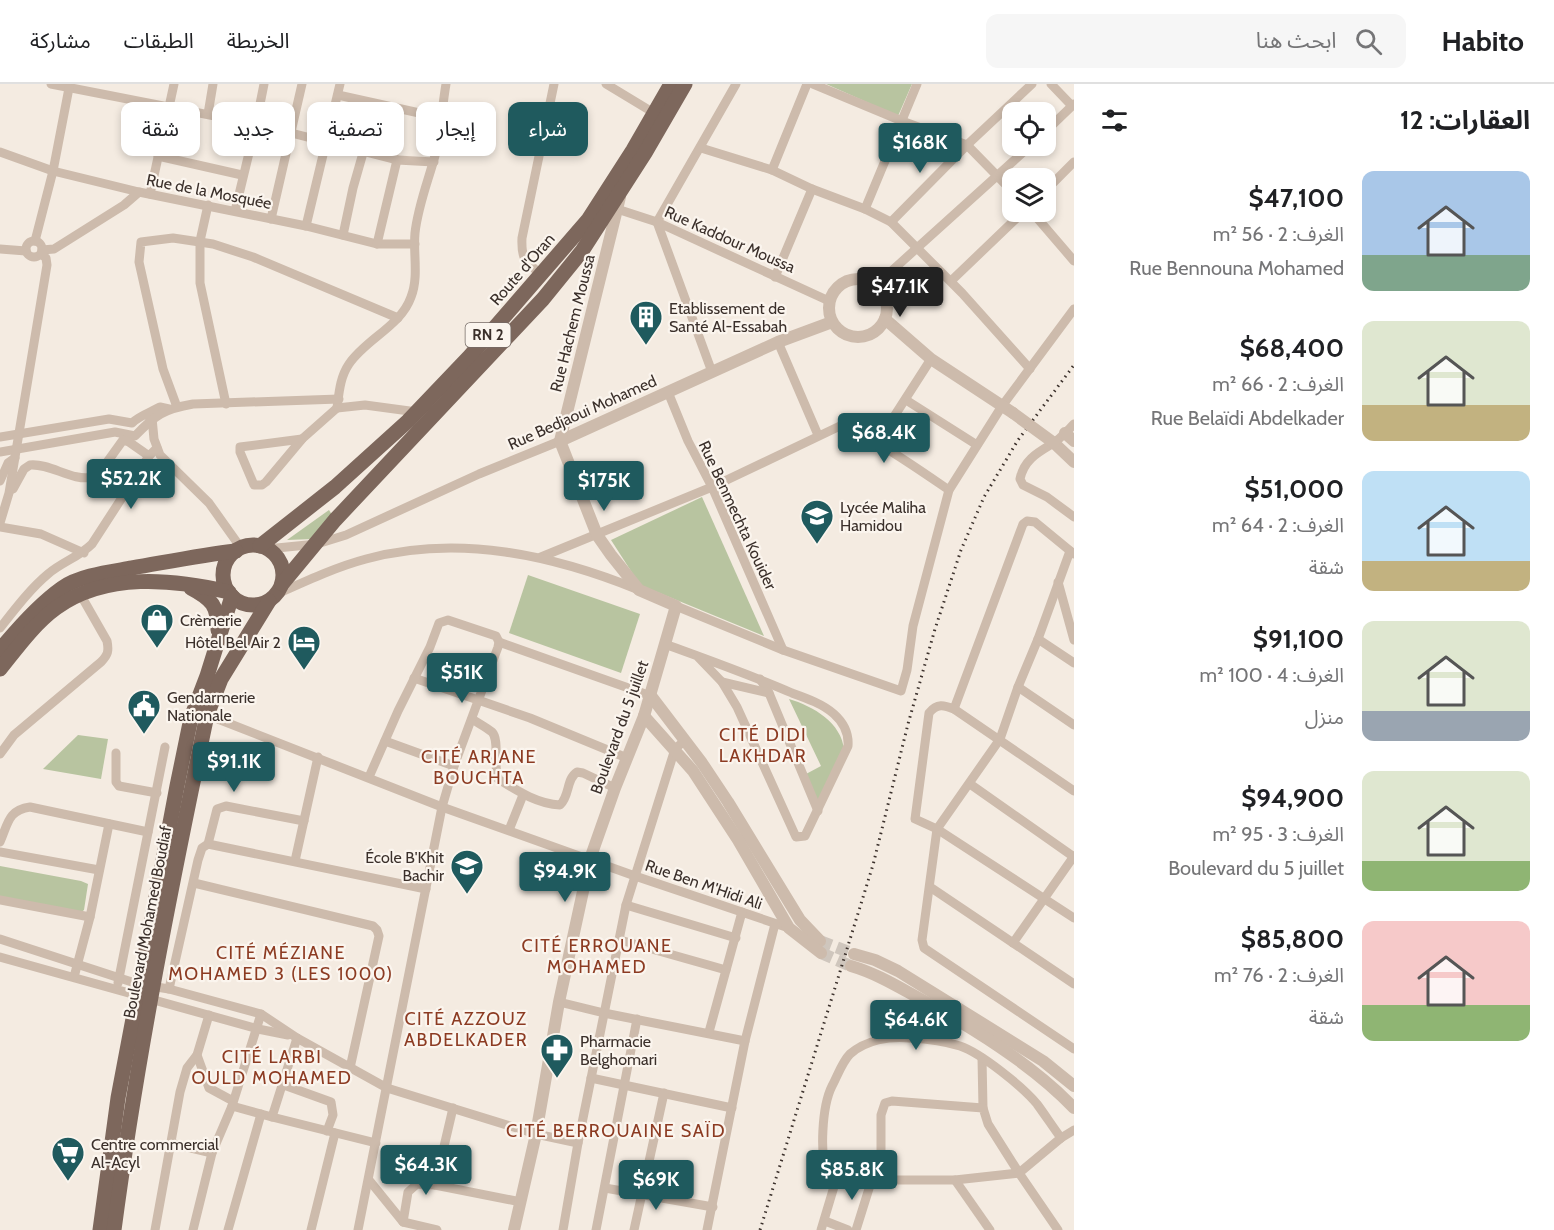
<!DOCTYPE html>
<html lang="ar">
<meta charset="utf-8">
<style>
body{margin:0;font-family:Cabin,"Noto Sans Arabic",sans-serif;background:#f6f6f6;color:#202124;direction:rtl;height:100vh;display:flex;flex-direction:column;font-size:22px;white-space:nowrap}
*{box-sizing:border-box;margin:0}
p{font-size:20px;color:#757577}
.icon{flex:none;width:33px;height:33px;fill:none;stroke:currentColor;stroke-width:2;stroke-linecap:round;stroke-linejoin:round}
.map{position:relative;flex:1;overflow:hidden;direction:ltr}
.side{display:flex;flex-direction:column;background:#fff;width:480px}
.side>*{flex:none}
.top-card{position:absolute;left:18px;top:18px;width:570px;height:54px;direction:rtl;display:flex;gap:12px}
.fabs{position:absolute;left:1002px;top:18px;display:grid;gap:12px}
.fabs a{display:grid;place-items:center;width:54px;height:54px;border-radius:12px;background:#fff;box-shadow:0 3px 9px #0003;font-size:30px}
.price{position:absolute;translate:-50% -51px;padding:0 14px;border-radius:6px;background:#1f5a5e;color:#fff;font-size:20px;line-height:39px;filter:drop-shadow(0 2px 3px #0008)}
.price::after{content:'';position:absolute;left:50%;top:36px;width:18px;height:14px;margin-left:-9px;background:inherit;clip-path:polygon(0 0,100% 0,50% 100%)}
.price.current{background:#222;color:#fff}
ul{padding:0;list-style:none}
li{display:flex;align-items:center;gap:18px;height:150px;padding:0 24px}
li span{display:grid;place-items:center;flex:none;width:168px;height:120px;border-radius:12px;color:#555}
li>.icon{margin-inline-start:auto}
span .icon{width:72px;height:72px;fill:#fffc;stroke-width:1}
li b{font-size:26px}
h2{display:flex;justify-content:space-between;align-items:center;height:72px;padding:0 24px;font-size:26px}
.tag{padding:0 21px;border-radius:12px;background:#fff;box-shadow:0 3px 9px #0003;font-size:21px;line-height:54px}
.tag.current{background:#1f5a5e;color:#fff}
header{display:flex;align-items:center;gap:36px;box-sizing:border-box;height:84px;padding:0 30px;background:#fff;border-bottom:2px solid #e0e0e0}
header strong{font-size:28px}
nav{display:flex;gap:33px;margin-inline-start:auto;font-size:21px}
.search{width:420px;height:54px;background:#f6f6f6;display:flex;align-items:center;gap:15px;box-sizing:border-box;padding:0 21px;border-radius:12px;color:#757577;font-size:22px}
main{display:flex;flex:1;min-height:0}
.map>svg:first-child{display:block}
</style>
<header>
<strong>Habito</strong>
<div class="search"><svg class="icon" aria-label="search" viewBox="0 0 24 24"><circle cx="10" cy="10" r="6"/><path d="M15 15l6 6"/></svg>ابحث هنا</div>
<nav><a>الخريطة</a><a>الطبقات</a><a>مشاركة</a></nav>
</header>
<main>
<section class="side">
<h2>العقارات: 12<svg class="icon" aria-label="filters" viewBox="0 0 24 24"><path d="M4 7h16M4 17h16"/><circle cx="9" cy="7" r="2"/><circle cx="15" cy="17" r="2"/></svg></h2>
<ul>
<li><span style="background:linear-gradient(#a9c7e8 70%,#7fa58c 0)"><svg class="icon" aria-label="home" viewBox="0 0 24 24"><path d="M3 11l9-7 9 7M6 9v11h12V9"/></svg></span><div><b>$47,100</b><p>الغرف: 2 · 56 m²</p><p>Rue Bennouna Mohamed</p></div></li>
<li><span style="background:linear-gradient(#dfe7d0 70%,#c2b280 0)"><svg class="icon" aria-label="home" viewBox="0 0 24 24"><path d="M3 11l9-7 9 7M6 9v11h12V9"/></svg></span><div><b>$68,400</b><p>الغرف: 2 · 66 m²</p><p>Rue Belaïdi Abdelkader</p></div></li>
<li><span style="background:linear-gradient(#bfe0f5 75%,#c2b280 0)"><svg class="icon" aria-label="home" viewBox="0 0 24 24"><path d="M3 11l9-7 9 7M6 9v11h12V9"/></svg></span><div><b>$51,000</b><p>الغرف: 2 · 64 m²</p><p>شقة</p></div></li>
<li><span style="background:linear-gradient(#dfe7d0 75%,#9aa5b1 0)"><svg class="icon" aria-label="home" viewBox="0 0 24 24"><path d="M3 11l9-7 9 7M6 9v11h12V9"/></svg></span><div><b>$91,100</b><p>الغرف: 4 · 100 m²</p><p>منزل</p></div></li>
<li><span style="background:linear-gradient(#dfe7d0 75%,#8fb573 0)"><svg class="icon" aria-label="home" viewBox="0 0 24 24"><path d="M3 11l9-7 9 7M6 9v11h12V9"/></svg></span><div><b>$94,900</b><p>الغرف: 3 · 95 m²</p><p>Boulevard du 5 juillet</p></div></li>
<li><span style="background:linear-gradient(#f6c9c9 70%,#8fb573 0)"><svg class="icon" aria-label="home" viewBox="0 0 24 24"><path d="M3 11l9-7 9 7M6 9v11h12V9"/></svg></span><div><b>$85,800</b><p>الغرف: 2 · 76 m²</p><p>شقة</p></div></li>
</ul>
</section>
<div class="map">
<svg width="1074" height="1146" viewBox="0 0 1074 1146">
<rect width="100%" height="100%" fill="#f4ebe1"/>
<g fill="#b8c4a0">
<path d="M826,0H912L898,32Z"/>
<path d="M702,413L764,552L640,501L611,456Z"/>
<path d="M329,426L334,434L313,455L287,456Z"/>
<path d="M528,491L640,530L621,589L509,549Z"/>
<path d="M789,615C813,622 842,639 844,666L820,722L806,690L821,682Z"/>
<path d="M78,651L108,655L101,695L43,685Z"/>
<path d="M0,782L81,797L88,800L84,826L80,829L0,814Z"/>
</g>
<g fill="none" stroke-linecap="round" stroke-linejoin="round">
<g stroke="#cfc6bd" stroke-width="12" stroke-dasharray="12 6" stroke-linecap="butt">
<path d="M820,857L854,870"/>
<path d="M821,869L851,882"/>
</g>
<g stroke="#cdbbac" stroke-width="9">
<path d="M51,0L256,40L397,76L434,78"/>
<path d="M606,0L654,29"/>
<path d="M813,0L902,37L967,61L1012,107"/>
<path d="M1051,0L1072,22"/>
<path d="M338,11L442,34"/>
<path d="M208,30L213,0"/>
<path d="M1046,47L1074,20"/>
<path d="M701,64L772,86L812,105L865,125L891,138L962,209L1030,285"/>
<path d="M0,68L53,87L139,108L306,142L377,160H415"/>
<path d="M158,72L242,91"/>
<path d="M772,86L807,0"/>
<path d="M1046,106L1074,78"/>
<path d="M150,110L174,0"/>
<path d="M208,121L200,157V199L226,320"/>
<path d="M617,125L657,138L829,217"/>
<path d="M865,125L917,0"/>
<path d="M235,127L256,40L264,0"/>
<path d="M1032,128L1074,177"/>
<path d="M271,135L302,0"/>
<path d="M891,138L967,61L1032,0"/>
<path d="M306,142L340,0"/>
<path d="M343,151L353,104L363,69"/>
<circle cx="34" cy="165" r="8"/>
<path d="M35,157L53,87L69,4"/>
<path d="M377,160L397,76"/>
<path d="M0,165L26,167"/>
<path d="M42,166L54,165L124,121L139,108"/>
<path d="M541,190C525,178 521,175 522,154L554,0"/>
<path d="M775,193L812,105"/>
<path d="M951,197L1023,128"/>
<path d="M876,201L1030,62"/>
<path d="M778,258L818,351"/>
<path d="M712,288L657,138L736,0"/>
<path d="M668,308L688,357L712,403L783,566"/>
<path d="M906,316L977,361"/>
<path d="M177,323L163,285L139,178L141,158L173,154L213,160L253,173L398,234"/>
<path d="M417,328L365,321L337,324C339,309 340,293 349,280C366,255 401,242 411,213C419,193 413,169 415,149C418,121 429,95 436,68C441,46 442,23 446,0"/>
<path d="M149,333L152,334L154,355L160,371L209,419L241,464"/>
<path d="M1074,340C1067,347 1060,355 1052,360C1037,369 1024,376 1020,395L1023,401L1047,413L1074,433"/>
<path d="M0,353L109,335L132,339C139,332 151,328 160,323L169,325"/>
<path d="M302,355L266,398L262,401H254L240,368V363Z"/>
<path d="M302,355L337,324"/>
<path d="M877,359L931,275"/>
<path d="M0,368L115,348L135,352C155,331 164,325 193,320L339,315"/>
<path d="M0,397L8,379L15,374"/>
<path d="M13,405L24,385L30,381C51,379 72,398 93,393L100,388L123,356L129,358L149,372"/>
<path d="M0,439L9,409L47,181L46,174L41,170"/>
<path d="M0,443L41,450L84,469"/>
<path d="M267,465L317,460L346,451L479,390L560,357"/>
<path d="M1070,467L1038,555L1018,603L1000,655L937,745L922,856L924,864L1074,965"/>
<path d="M541,473L712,403L840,342C858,342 931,394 949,406"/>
<path d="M1058,498L1074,556"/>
<path d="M277,510C306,497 336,483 366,475C459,450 553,471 639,506"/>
<path d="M676,522L783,566L901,607L907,586L913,542L949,406L1002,322L1074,225"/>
<path d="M0,544C15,525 30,505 48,490C62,478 79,473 92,460L149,372L157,364"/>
<path d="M1038,555L1074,579"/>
<path d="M499,558L651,612"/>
<path d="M665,560C708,576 751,591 792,609C806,614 823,620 834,630C844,639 849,649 848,662L805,752L796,753L737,623L722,598L697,572"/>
<path d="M414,594L530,634L627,674"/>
<path d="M760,595L769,609L818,727"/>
<path d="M722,598L769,609"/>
<path d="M1018,603L1074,641"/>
<path d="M954,625L1023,440L1027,437L1035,438L1074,470"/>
<path d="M205,630L442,723L635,792L789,844"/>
<path d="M472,635C478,639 486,643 492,648C500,656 493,682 498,695C516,706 537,720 560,721C570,712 566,695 577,688L583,689L615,704"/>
<path d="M385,657L454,682"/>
<path d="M116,669V698L119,702L157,709"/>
<path d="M0,670L14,651L101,578C108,571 109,567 107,557L79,508"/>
<path d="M970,700L1074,773"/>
<path d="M1074,707L954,625C944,621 937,619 929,629L915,735L937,745L1074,834"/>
<path d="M509,746L523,711"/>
<path d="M0,758C8,740 8,726 30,723L148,748"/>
<path d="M208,760L217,725L226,722L304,737"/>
<path d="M0,768L99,786"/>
<path d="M295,777L318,673"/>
<path d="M194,799L373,842L377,846L379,852L350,984"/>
<path d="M930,803L1074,900"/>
<path d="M0,816L90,833"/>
<path d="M626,821L736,854"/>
<path d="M0,855L138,900L169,905L261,930L297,954L387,1004L536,1050L578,1059"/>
<path d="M620,856L726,886"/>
<path d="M1013,859L1074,772"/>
<path d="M0,873L258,945L288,951"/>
<path d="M74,893L90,833L109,740"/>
<path d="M118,899L165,663"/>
<path d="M169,905L198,776L202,764L208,760L426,805"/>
<path d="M559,918L604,929L745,957"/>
<path d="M261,930L232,1022L272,1033"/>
<path d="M709,948L742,828"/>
<path d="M297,954L272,1033L376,1059"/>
<path d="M197,971L209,1004L233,1017"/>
<path d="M982,974L983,1024"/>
<path d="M591,994L732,1024"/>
<path d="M281,1000L331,1018L333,1031L327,1047"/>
<path d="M453,1024L435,1101L521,1118"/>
<path d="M170,1059L212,1069"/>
<path d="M881,1095V1031L885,1019L892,1017L983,1024L988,1040L1019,1089L955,1096H836L828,1092C819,1072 822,1022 832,1002C837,993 842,978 850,970C866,956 889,952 910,954C928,955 944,957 960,962C981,969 1023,1003 1037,1020C1045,1031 1053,1043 1061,1054"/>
<path d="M369,1096L403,1138L437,1146"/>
<path d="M955,1096L990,1146"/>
<path d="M605,1104L713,1123"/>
<path d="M825,1137L848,1146"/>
<path d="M403,1138L408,1108L417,1100L435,1101"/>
<path d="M155,1146L180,1008L187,984L197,971L209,931"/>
<path d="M193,1146L212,1069L232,1022"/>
<path d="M228,1146L261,1030"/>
<path d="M311,1146L335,1049"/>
<path d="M358,1146L442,723L454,682L498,563L499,558L496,552L448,536L439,539L430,563L398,627L369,693"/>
<path d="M563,1146L578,1059L626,821L675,665L684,657"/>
<path d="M596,1146L637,935"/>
<path d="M634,1146L664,1009"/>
<path d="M707,1146L745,957L775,840"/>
<path d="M821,1146L836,1096"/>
<path d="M856,1146L872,1095"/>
<path d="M1058,1146L1019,1089L1061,1054L1074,1046"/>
</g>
<g stroke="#cdbbac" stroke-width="12">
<circle cx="858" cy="224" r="29"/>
<path d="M885,235L931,275L1013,329"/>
<path d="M1065,349L1074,357"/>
<path d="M560,357L778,258L832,238"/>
<path d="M1054,359L1074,378"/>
<path d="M651,612L702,679L728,718L800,836L820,857"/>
<path d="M644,632L693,687L738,756L789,844L821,869"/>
<path d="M854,870L875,876L898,887L1043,977L1074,1002"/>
<path d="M851,882C875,889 895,901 917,913C971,943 1032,980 1074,1024"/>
<path d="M514,1146L536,1050L559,918L590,775L615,704L644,632L676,522L639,506L611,471L597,451L560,357L620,113"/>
</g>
<g stroke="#7d675c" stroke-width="15">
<circle cx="253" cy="491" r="30"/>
<path d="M260,462L335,403L408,337L470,272L588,136L633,66L671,0"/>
<path d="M282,500L335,436L543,215L582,167L645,69L685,0"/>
<path d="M191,504C212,515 218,522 218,546"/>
<path d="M0,566C18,544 38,521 62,504C81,491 110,488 132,484C167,478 201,471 236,467"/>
<path d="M0,585C17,564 34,540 56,524C106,488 173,495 229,508"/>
<path d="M100,1146L118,1014L177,702L191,634L207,592L232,512"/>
<path d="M114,1146C137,973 171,802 207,631L221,595L269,517"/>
</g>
<path stroke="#3b302b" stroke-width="3" stroke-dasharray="1.5 4.5" stroke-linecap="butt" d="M760,1146L873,781L908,640L935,545L961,466L984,413L1018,356L1074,281"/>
<path stroke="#cdbbac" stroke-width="12" d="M1013,329L1054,359"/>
</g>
<defs>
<g id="building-pin" transform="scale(1.725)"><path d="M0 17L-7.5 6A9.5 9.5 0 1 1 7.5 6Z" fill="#1f5a5e" stroke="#fbf5ee"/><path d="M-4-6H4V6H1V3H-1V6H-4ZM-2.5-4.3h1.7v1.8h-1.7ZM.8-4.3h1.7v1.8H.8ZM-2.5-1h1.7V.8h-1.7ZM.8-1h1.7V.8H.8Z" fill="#fff"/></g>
<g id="school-pin" transform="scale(1.725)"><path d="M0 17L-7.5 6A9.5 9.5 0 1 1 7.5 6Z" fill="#1f5a5e" stroke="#fbf5ee"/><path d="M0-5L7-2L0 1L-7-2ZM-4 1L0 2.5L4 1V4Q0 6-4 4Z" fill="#fff"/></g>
<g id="shop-pin" transform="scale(1.725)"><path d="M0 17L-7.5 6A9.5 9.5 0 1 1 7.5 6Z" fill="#1f5a5e" stroke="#fbf5ee"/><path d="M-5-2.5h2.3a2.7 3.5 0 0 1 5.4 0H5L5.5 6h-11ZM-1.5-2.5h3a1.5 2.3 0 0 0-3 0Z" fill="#fff"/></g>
<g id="hotel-pin" transform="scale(1.725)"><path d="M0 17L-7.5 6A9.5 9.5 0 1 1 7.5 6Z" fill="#1f5a5e" stroke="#fbf5ee"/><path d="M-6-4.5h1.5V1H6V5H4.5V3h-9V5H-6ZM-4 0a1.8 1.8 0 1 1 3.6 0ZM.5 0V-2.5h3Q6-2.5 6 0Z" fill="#fff"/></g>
<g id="civic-pin" transform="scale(1.725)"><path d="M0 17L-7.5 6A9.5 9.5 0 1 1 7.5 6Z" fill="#1f5a5e" stroke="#fbf5ee"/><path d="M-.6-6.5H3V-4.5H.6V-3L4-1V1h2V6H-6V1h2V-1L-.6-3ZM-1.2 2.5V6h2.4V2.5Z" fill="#fff"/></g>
<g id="pharmacy-pin" transform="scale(1.725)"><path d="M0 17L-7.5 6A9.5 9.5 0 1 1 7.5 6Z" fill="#1f5a5e" stroke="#fbf5ee"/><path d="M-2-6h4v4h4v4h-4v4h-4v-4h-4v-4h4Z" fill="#fff"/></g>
<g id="supermarket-pin" transform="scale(1.725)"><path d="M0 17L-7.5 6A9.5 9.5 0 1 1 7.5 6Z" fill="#1f5a5e" stroke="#fbf5ee"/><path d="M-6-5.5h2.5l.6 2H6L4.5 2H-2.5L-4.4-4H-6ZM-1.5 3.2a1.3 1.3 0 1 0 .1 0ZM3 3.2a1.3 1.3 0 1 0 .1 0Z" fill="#fff"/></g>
</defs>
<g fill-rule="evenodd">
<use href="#building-pin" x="646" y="233"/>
<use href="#school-pin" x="817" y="432"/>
<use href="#shop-pin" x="157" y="536"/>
<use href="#hotel-pin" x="304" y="558"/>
<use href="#civic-pin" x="144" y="622"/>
<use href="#school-pin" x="467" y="782"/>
<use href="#pharmacy-pin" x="557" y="966"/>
<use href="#supermarket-pin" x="68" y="1069"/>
</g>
<g text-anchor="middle" stroke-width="4.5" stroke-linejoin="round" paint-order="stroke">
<rect fill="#fbf5ee" stroke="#756b66" stroke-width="1.5" x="465.5" y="239" width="45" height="24" rx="4.5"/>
<g font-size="15" font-weight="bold" fill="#3b302b">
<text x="488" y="256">RN 2</text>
</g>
<g font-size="16" fill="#3b302b" stroke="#fbf5ee">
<text transform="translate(209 107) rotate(11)" y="6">Rue de la Mosquée</text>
<text transform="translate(730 155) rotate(24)" y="6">Rue Kaddour Moussa</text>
<text transform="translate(522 185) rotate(-49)" y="6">Route d'Oran</text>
<text transform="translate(572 239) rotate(-76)" y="6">Rue Hachem Moussa</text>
<text transform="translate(582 328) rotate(-24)" y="6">Rue Bedjaoui Mohamed</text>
<text transform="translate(738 431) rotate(65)" y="6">Rue Benmechta Kouider</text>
<text transform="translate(619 643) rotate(-70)" y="6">Boulevard du 5 juillet</text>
<text transform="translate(704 800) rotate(19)" y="6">Rue Ben M'Hidi Ali</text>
<text transform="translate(147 838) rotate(-79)" y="6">Boulevard Mohamed Boudiaf</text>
</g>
<g font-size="16" fill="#3b302b" stroke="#fbf5ee" text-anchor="start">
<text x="669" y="230">Etablissement de<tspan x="669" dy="18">Santé Al-Essabah</tspan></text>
<text x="840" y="429">Lycée Maliha<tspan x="840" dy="18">Hamidou</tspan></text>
<text x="180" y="542">Crèmerie</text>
<text x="281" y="564" text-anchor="end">Hôtel Bel Air 2</text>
<text x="167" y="619">Gendarmerie<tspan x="167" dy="18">Nationale</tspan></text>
<text x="444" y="779" text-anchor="end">École B'Khit<tspan x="444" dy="18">Bachir</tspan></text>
<text x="580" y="963">Pharmacie<tspan x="580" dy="18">Belghomari</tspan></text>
<text x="91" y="1066">Centre commercial<tspan x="91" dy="18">Al-Acyl</tspan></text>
</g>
<g font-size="18" letter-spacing="1.5" fill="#8c3b22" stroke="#fbf5ee">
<text x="763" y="657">CITÉ DIDI<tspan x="763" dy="21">LAKHDAR</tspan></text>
<text x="479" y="679">CITÉ ARJANE<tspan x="479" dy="21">BOUCHTA</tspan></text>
<text x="597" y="868">CITÉ ERROUANE<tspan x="597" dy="21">MOHAMED</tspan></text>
<text x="281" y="875">CITÉ MÉZIANE<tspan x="281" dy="21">MOHAMED 3 (LES 1000)</tspan></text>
<text x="466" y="941">CITÉ AZZOUZ<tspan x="466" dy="21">ABDELKADER</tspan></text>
<text x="272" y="979">CITÉ LARBI<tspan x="272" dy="21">OULD MOHAMED</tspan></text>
<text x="616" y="1053">CITÉ BERROUAINE SAÏD</text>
</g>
</g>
</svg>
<div class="fabs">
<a><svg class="icon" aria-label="locate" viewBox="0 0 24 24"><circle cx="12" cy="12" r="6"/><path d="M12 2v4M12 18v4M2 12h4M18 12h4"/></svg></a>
<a><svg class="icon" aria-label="layers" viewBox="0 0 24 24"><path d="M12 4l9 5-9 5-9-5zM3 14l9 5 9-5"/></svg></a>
</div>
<b class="price" style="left:920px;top:90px">$168K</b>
<b class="price current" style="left:900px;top:234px">$47.1K</b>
<b class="price" style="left:884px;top:380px">$68.4K</b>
<b class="price" style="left:131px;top:426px">$52.2K</b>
<b class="price" style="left:604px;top:428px">$175K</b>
<b class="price" style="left:462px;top:620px">$51K</b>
<b class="price" style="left:234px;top:709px">$91.1K</b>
<b class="price" style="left:565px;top:819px">$94.9K</b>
<b class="price" style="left:916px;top:967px">$64.6K</b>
<b class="price" style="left:426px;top:1112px">$64.3K</b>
<b class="price" style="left:852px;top:1117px">$85.8K</b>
<b class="price" style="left:656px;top:1127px">$69K</b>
<div class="top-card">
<a class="tag current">شراء</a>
<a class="tag">إيجار</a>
<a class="tag">تصفية</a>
<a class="tag">جديد</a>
<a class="tag">شقة</a>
</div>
</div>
</main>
